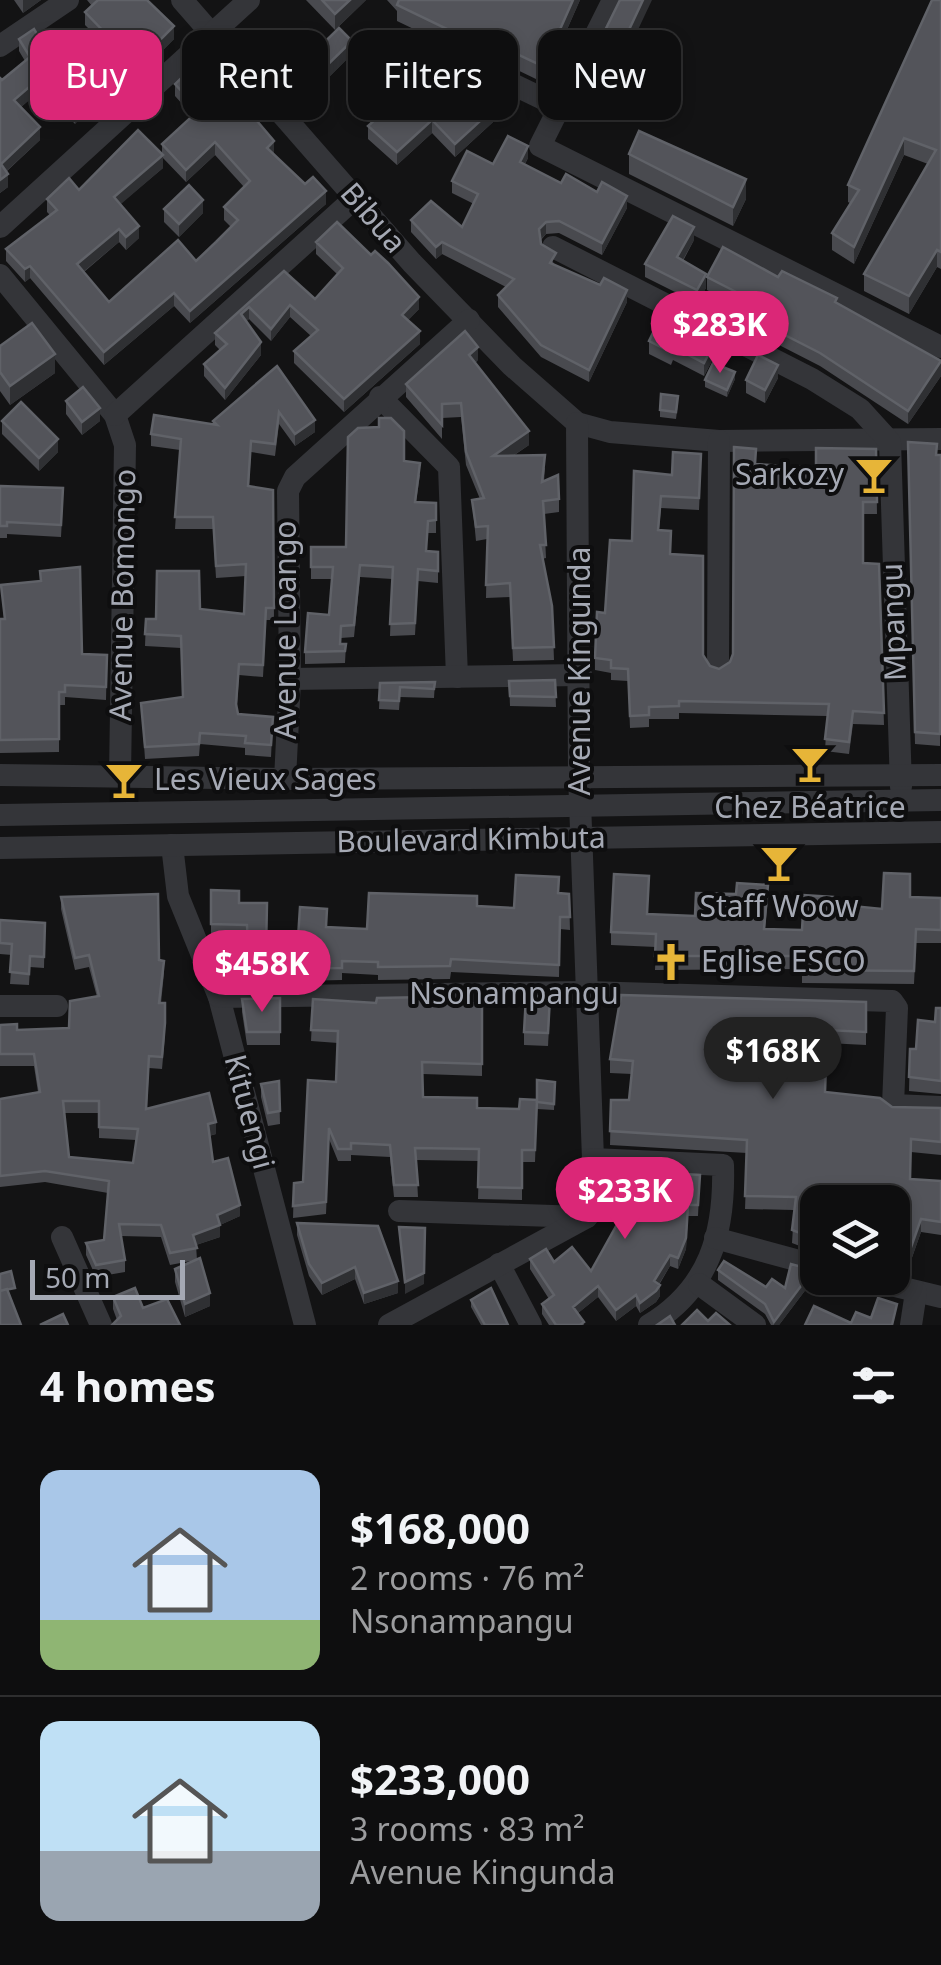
<!DOCTYPE html>
<meta charset="utf-8">
<style>
body{margin:0;font-family:"Noto Sans",sans-serif;background:#171718;color:#f1f3f6;height:100vh;display:flex;flex-direction:column;font-size:38px;white-space:nowrap}
*{box-sizing:border-box;margin:0}
p{font-size:32px;color:#9b9c9e}
.icon{flex:none;width:55px;height:55px;fill:none;stroke:currentColor;stroke-width:2;stroke-linecap:round;stroke-linejoin:round}
.map{position:relative;height:1325px;overflow:hidden}
.sheet{display:flex;flex-direction:column;background:#0e0e0f;flex:1}
.sheet>*{flex:none}
.banner{position:absolute;left:30px;top:30px;width:882px;height:90px;display:flex;gap:20px}
.fabs{position:absolute;left:800px;top:1185px;display:grid;gap:20px}
.fabs a{display:grid;place-items:center;width:110px;height:110px;border-radius:20px;background:#0e0e0f;box-shadow:0 5px 15px #0003,0 0 0 2px #2e2e2f;font-size:50px}
.scale{position:absolute;left:30px;bottom:25px;width:155px;box-sizing:border-box;padding-left:10px;border:5px solid #a5a9b4;border-top:0;font-size:28px;line-height:35px;white-space:nowrap;color:#a5a9b4;-webkit-text-stroke:8px #0e0e0f;paint-order:stroke}
.price{position:absolute;translate:-50% -85px;padding:0 22px;border-radius:35px;background:#db2777;color:#fff;font-size:32px;line-height:65px;filter:drop-shadow(0 2px 5px #0008)}
.price::after{content:'';position:absolute;left:50%;top:60px;width:30px;height:22px;margin-left:-15px;background:inherit;clip-path:polygon(0 0,100% 0,50% 100%)}
.price.selected{background:#222;color:#fff}
ul{padding:0;list-style:none}
li{display:flex;align-items:center;gap:30px;height:250px;padding:0 40px}
li+li{border-top:2px solid #2e2e2f}
li span{display:grid;place-items:center;flex:none;width:280px;height:200px;border-radius:20px;color:#555}
li>.icon{margin-inline-start:auto}
span .icon{width:120px;height:120px;fill:#fffc;stroke-width:1}
li b{font-size:42px}
h2{display:flex;justify-content:space-between;align-items:center;height:120px;padding:0 40px;font-size:42px}
.tag{padding:0 35px;border-radius:20px;background:#0e0e0f;box-shadow:0 5px 15px #0003,0 0 0 2px #2e2e2f;font-size:35px;line-height:90px}
.tag.selected{background:#db2777;color:#fff}
.map>svg:first-child{display:block}
</style>
<div class="map">
<svg width="941" height="1325" viewBox="0 0 941 1325">
<rect width="100%" height="100%" fill="#131314"/>
<g fill="none" stroke-linecap="round" stroke-linejoin="round">
<g stroke="#343539" stroke-width="22">
<path d="M182,0L412,263L512,366L577,423L610,432L719,441L941,439"/>
<path d="M613,0L540,146L941,347"/>
<path d="M0,46L68,0"/>
<path d="M460,59L560,107"/>
<path d="M0,227L249,0"/>
<path d="M553,247L812,379L860,409L890,442L901,787"/>
<path d="M0,275L115,415L125,445L120,776"/>
<path d="M380,397L449,467L457,677"/>
<path d="M115,415L355,198"/>
<path d="M577,423L579,774L593,1159L592,1207L587,1217"/>
<path d="M718,666L719,441"/>
<path d="M289,679L581,675"/>
<path d="M0,775L285,779L941,775"/>
<path d="M285,779L290,681L288,491L295,477L469,320"/>
<path d="M0,815L941,800"/>
<path d="M172,845L178,896L219,997L305,1325"/>
<path d="M0,848L941,832"/>
<path d="M219,997L587,992L892,1001L897,1008L893,1105L941,1107"/>
<path d="M0,1006H57"/>
<path d="M593,1159L723,1165C725,1234 709,1289 649,1325"/>
<path d="M399,1211L583,1217"/>
<path d="M62,1237L101,1325"/>
<path d="M715,1238L818,1266"/>
<path d="M499,1264L531,1325"/>
<path d="M862,1278L941,1297"/>
<path d="M699,1284L755,1325"/>
<path d="M389,1325L587,1217"/>
<path d="M911,1325L916,1292"/>
</g>
</g>
<g fill="#494a4f" fill-rule="evenodd">
<path d="M14,0H41L23,13Z"/>
<path d="M87,0H147L174,39L150,63L137,50L75,124L42,89L21,107L40,140L7,171L8,187L0,193V78L2,80L25,61L19,51V39L44,46L66,62L77,67L102,42L85,25V12L92,6Z"/>
<path d="M306,0H366L335,30Z"/>
<path d="M387,0H580L550,68L538,80L466,45L451,47L397,21V11Z"/>
<path d="M620,0L610,89L590,80V61Z"/>
<path d="M941,0V269L937,267L909,314L864,291V274L928,164L904,155L854,264L832,250V233L850,203L848,202V185Z"/>
<path d="M352,54L313,93L300,79V66Z"/>
<path d="M396,66L476,82L515,102L455,157L432,133L397,165L368,139V126L410,88L396,80Z"/>
<path d="M175,84L274,154L326,204L190,323L174,306L104,365L30,278L25,282L6,261V249L50,215L47,212V199L79,190L162,154V144L193,116L175,96ZM215,155L244,187L224,207V220L231,227L196,261L109,302L84,272L119,242L126,250L139,238L120,204L163,168V158L186,182Z"/>
<path d="M629,154L746,199L733,226L629,174Z"/>
<path d="M528,158L525,164L561,183L597,192L627,208L602,255L559,233L546,234L541,240V244L555,265L627,302L589,382L541,357L498,307V295L506,287L442,254L436,259L411,232V220L462,227L474,204L452,193V181L493,164Z"/>
<path d="M164,209L203,213L179,237L164,222Z"/>
<path d="M694,240L683,261L706,288L697,303L645,277V264Z"/>
<path d="M316,242L419,309L408,320L420,344L344,412L294,363V351L311,336L290,317L271,341L249,319L246,321L261,355L225,400L204,376V364L220,350L215,345V333L284,271L315,299L337,274L316,254Z"/>
<path d="M707,277H778L837,304L941,362V376L908,424L820,366L734,322V309L736,305L707,290Z"/>
<path d="M649,341L716,353L704,376L673,360L671,365L649,354Z"/>
<path d="M0,346L55,373L10,405L0,391Z"/>
<path d="M478,360L475,363L529,445L513,456L545,468L544,481L559,499V512L544,514L546,558L542,559L552,606L554,660L513,661L510,597L486,598L487,539L476,541L472,500L480,499L466,465L461,417L442,418V439L406,397V384Z"/>
<path d="M277,366L315,432L295,446L279,424L275,456L251,452L249,486L273,490L274,620H266L263,677L239,675L237,707L238,714L273,717L271,757L245,755V748L200,744L199,756L145,759L141,703L183,697L181,648L145,646L146,619H156L200,609L244,614L246,576L216,578L213,529H175L180,450L151,446V434L213,425V421Z"/>
<path d="M778,378L765,403L746,393V380Z"/>
<path d="M735,379L727,397L705,387V380Z"/>
<path d="M66,401L100,421L82,435L66,414Z"/>
<path d="M678,403L676,419L660,417V410Z"/>
<path d="M2,421L58,452L39,471L2,434Z"/>
<path d="M908,442L937,455L941,647L940,746L915,744Z"/>
<path d="M876,449L877,514H863V563L879,564L884,725L853,724L849,754L825,751L827,716L679,713V719H649V727L630,728L628,681L611,680V673L595,670V658L605,613L632,541L672,475L701,466L699,510L661,508L659,530L670,554L703,655L710,666L719,669L730,662L733,654L756,464L816,468Z"/>
<path d="M404,461L420,475L416,502L436,503V533H428L426,551L438,552V583L418,581L415,635L390,636L392,579L360,577L354,637L341,638V644H346L345,663L305,664V652L329,615L332,579H311V547H346Z"/>
<path d="M0,486L63,500L61,537L7,534V538H0Z"/>
<path d="M1,585L82,654L107,655L106,700L65,697V705H59V752L0,753V619H4Z"/>
<path d="M555,680L556,707L510,706L509,681Z"/>
<path d="M435,682L434,698L400,697L399,710L379,709L380,683Z"/>
<path d="M211,890L239,903L267,952L297,954L327,927L367,929L477,906L514,908L559,893L569,894L570,930L560,929L559,977L451,972L450,979L378,980V975L342,973V980L249,982L247,938L211,937Z"/>
<path d="M61,897L159,960L164,973L161,1003H165V1035L162,1069L149,1068L147,1108L216,1134L209,1136L213,1162L240,1216L220,1225V1237L196,1245L197,1260L210,1306L185,1317L175,1282V1269L196,1260L170,1265L161,1237L121,1236L125,1260V1272L96,1277L86,1255V1243L104,1240L108,1193L45,1182L0,1187V1099L38,1092L34,1066H0V1025L17,1030L69,1028L97,997L89,967L75,970L61,909ZM64,1113H99V1138L136,1140L133,1163L69,1157Z"/>
<path d="M910,897L941,898V943H916L914,984L802,983V969L655,970L656,947L611,945V932L647,914L695,916L768,898L765,929L802,930L832,904L882,909Z"/>
<path d="M0,898V920L45,923L44,968L30,967L29,985L10,984L12,955L0,954Z"/>
<path d="M280,998V1045H247L242,1012V999Z"/>
<path d="M313,999L376,1003H482V1076L423,1074V1097L477,1108L519,1109L536,1100L555,1082L554,1110L537,1109L535,1162H522V1200L478,1199L479,1161L416,1160L418,1197H394L390,1157L351,1155V1161H338L329,1139L326,1214L293,1218L294,1183L303,1182L336,1082L338,1043L311,1041Z"/>
<path d="M866,1002V1045L827,1043L826,1092L892,1107L941,1108V1155L911,1152L910,1179L941,1181V1235L921,1232L909,1266L892,1261V1202H818V1253L792,1243L794,1210L745,1209L747,1153L610,1145L611,1100H629L632,1074L610,1073V1059Z"/>
<path d="M941,1008V1094L909,1091L910,1049H916L935,1022Z"/>
<path d="M550,1010L548,1046L524,1045V1032Z"/>
<path d="M279,1081L280,1124L268,1126L261,1097V1084Z"/>
<path d="M645,1172L700,1175L698,1216H688L686,1249L678,1269L670,1266L659,1285L660,1296L656,1302L640,1313L636,1306L616,1321L598,1297L578,1313L584,1325H549L542,1314V1304L549,1299L530,1269V1259L554,1262L591,1271L620,1220L604,1217V1206Z"/>
<path d="M297,1223L398,1293L364,1304L355,1279L322,1295L309,1276L297,1235Z"/>
<path d="M718,1270L766,1287L785,1288L813,1280L779,1325H771L765,1314L718,1280Z"/>
<path d="M113,1297L143,1308L117,1320L113,1309Z"/>
<path d="M471,1300L508,1325H481L471,1307Z"/>
</g>
<g fill="#2f3033">
<path d="M23,0H41L23,13Z"/>
<path d="M350,0H366L335,30V14Z"/>
<path d="M573,0H580L550,68L538,80V64Z"/>
<path d="M643,0H652L610,89V70Z"/>
<path d="M174,26V39L150,63V50Z"/>
<path d="M137,37V50L75,124V111Z"/>
<path d="M352,41V54L313,93V79Z"/>
<path d="M42,76V89L14,113V100Z"/>
<path d="M515,89V102L455,157V144Z"/>
<path d="M432,120V133L397,165V152Z"/>
<path d="M40,127V140L1,176V164Z"/>
<path d="M904,138V155L854,264V247Z"/>
<path d="M274,141V154L267,148Z"/>
<path d="M215,142V155L186,182V170Z"/>
<path d="M528,146V158L520,173V162Z"/>
<path d="M163,155V168L114,210V197Z"/>
<path d="M8,174V187L0,193V180Z"/>
<path d="M746,179V199L733,226V207Z"/>
<path d="M326,191V204L190,323V311Z"/>
<path d="M627,196V208L602,255V243Z"/>
<path d="M203,200V213L179,237V224Z"/>
<path d="M546,222V234L539,241V229Z"/>
<path d="M139,226V238L126,250V237Z"/>
<path d="M694,227V240L677,270V257Z"/>
<path d="M119,229V242L77,277V264Z"/>
<path d="M442,242V254L436,259V247Z"/>
<path d="M937,250V267L909,314V296Z"/>
<path d="M30,266V278L25,282V269Z"/>
<path d="M706,274V288L697,303V290Z"/>
<path d="M627,290V302L589,382V370Z"/>
<path d="M174,293V306L104,365V352Z"/>
<path d="M419,297V309L402,327V315Z"/>
<path d="M290,305V317L271,341V329Z"/>
<path d="M249,307V319L241,326V314Z"/>
<path d="M420,331V344L344,412V399Z"/>
<path d="M716,340V353L704,376V363Z"/>
<path d="M261,342V355L225,400V388Z"/>
<path d="M478,347V360L469,369V355Z"/>
<path d="M55,354V373L10,405V386Z"/>
<path d="M941,362V376L908,424V411Z"/>
<path d="M778,365V378L765,403V390Z"/>
<path d="M735,372V379L727,397V390Z"/>
<path d="M100,408V421L82,435V422Z"/>
<path d="M315,420V432L295,446V434Z"/>
<path d="M529,431V445L493,469V456Z"/>
<path d="M58,439V452L39,471V458Z"/>
<path d="M216,1122V1134L208,1136V1124Z"/>
<path d="M240,1205V1216L218,1226L220,1225V1237L193,1246V1235L217,1215Z"/>
<path d="M688,1205L686,1249L678,1269V1258Z"/>
<path d="M921,1219V1232L909,1266V1253Z"/>
<path d="M425,1228L424,1284L405,1294V1282Z"/>
<path d="M670,1255V1266L654,1292V1281Z"/>
<path d="M355,1267V1279L322,1295V1283Z"/>
<path d="M813,1270V1280L779,1325H774V1322Z"/>
<path d="M398,1281V1293L364,1304V1293Z"/>
<path d="M660,1285V1296L656,1302L640,1313V1303Z"/>
<path d="M598,1286V1297L573,1317V1307Z"/>
<path d="M210,1293V1306L185,1317V1304Z"/>
<path d="M636,1295V1306L616,1321V1310Z"/>
</g>
<g fill="#53545a" stroke="#606268" stroke-width="2.5" fill-rule="evenodd">
<path d="M98,0H147L174,26L150,50L137,37L75,111L42,76L14,100L40,127L1,164L8,174L0,180V78L2,80L30,57L19,39L34,29L44,46L49,41L66,62L69,58L77,67L108,36L85,12Z"/>
<path d="M322,0H350L335,14Z"/>
<path d="M399,0H573L550,52L538,64L466,30L451,31L397,5Z"/>
<path d="M620,0H643L610,70L590,61Z"/>
<path d="M932,0H941V252L937,250L909,296L864,274L936,150L904,138L854,247L832,233L859,190L848,185Z"/>
<path d="M339,28L352,41L313,79L300,66Z"/>
<path d="M409,44L476,82L480,72L515,89L455,144L432,120L397,152L368,126L419,80L396,66Z"/>
<path d="M203,57L274,141L267,148L305,184L313,177L326,191L190,311L174,293L104,352L30,266L25,269L6,249L57,210L47,199L69,178L79,190L138,130L163,155L114,197L139,226L126,237L119,229L77,264L109,302L178,240L196,261L216,242L238,220L224,207L250,181L215,142L186,170L162,144L199,110L175,84Z"/>
<path d="M639,131L746,179L733,207L629,154Z"/>
<path d="M508,136L528,146L520,162L561,183L566,174L597,192L602,182L627,196L602,243L559,221L546,222L539,229L541,244L556,253L550,263L600,285L604,278L627,290L589,370L541,345L498,295L514,279L442,242L436,247L411,220L431,201L462,227L478,194L452,181L467,151L493,164Z"/>
<path d="M189,185L203,200L179,224L164,209Z"/>
<path d="M673,216L694,227L677,257L706,274L697,290L645,264Z"/>
<path d="M337,222L371,255L375,251L388,263L419,297L402,315L420,331L344,399L294,351L318,330L290,305L271,329L249,307L241,314L261,342L225,388L204,364L227,344L215,333L284,271L315,299L343,268L316,242Z"/>
<path d="M723,247L778,277L782,271L837,298L835,302L941,361L908,411L820,353L734,309L742,295L707,277Z"/>
<path d="M665,308L716,340L704,363L673,347L671,352L649,341Z"/>
<path d="M32,323L55,354L10,386L0,372V346Z"/>
<path d="M465,331L478,347L469,355L529,431L493,456L545,455L542,482L558,475L559,499L543,501L546,545H540L552,606L554,647L513,648L510,583L486,585L488,526L476,527L472,500L484,498L466,452L461,403L442,404V425L406,384Z"/>
<path d="M758,355L778,365L765,390L746,380Z"/>
<path d="M713,363L735,372L727,390L705,380Z"/>
<path d="M277,366L315,420L295,434L279,412L275,444L251,441L248,486L273,490L274,608H266L263,665L239,664L236,704L238,714L273,717L271,745L245,743L246,736L200,733L199,744L145,747L141,703L183,697L181,636L145,634L146,619H156L157,571H199L200,609L244,614L246,564L216,566L213,517H175L181,439L151,434L154,415L217,425L213,421Z"/>
<path d="M83,387L100,408L82,422L66,401Z"/>
<path d="M661,394L678,396L676,412L660,410Z"/>
<path d="M21,402L58,439L39,458L2,421Z"/>
<path d="M379,418H391L404,431V461L420,463L415,502L436,503V520L428,521L426,551L438,552V571L418,569L415,623L390,624L393,567L360,565L354,625L341,626L340,644H346L345,651L305,652L308,613L329,615L333,567H311V547H346L348,437L358,428L379,427Z"/>
<path d="M908,442L937,444L936,455H941L940,734L915,732Z"/>
<path d="M734,447L756,449L755,464L816,468V448L876,449L877,502H863V563L879,564L884,713L853,711L849,742L825,739L829,704L679,701V706L649,707V715L630,716L628,669L611,668V660L595,658L597,612L605,613L610,540L632,541L634,471L672,475L673,452L701,454L699,498L661,496L658,530L671,531L670,554L703,556V655L710,666L719,669L730,662L733,654Z"/>
<path d="M0,486L63,488L61,525L7,522V526H0Z"/>
<path d="M80,567L82,654L107,655L106,687L65,685V692H59V739L0,740V619H5L1,585L41,581L40,571Z"/>
<path d="M555,680L556,697L510,696L509,681Z"/>
<path d="M435,682L434,689L400,687L399,701L379,700L380,683Z"/>
<path d="M884,873L910,874V897L941,898V930L916,929L914,971L802,970V956H655L656,934L611,932L614,874L649,876L647,914L695,916L696,893L736,894L737,883L768,885L764,929L802,930L804,895L833,897L832,904L882,909Z"/>
<path d="M516,875L559,877L558,893L569,894L570,917H560L559,965L451,959L450,966L378,967V962L342,961V968L249,969L247,925L211,924V890L239,891V903H267L266,952L297,954L300,907L327,909L326,927L367,929L369,893L477,896V906L514,908Z"/>
<path d="M158,894L159,960L164,961L159,1003H165V1023L162,1057L149,1056L146,1109L209,1093L216,1122L208,1124L213,1162L228,1158L240,1205L217,1215L220,1225L193,1235L197,1248L170,1253L161,1225L119,1224L125,1260L96,1265L86,1243L104,1240L109,1181L45,1171L0,1176V1099L40,1092L34,1054H0V1025L17,1024V1030L69,1028L70,1001L99,996L89,955L75,958L61,897ZM63,1101H99V1127L138,1129L133,1163L69,1157Z"/>
<path d="M0,920L45,923L44,957L30,956L29,974L10,972L12,944L0,943Z"/>
<path d="M621,995L866,1002V1032L827,1030L825,1092L880,1098L892,1107L941,1108V1142L911,1139L910,1179L941,1181V1222L921,1219L909,1253L892,1248V1202H818V1240L792,1230L796,1197L745,1196L747,1140L610,1131L611,1100H629L633,1061L610,1059Z"/>
<path d="M526,996L550,997L548,1033L524,1032Z"/>
<path d="M429,997V1004L482,1003V1064L422,1062L423,1097L477,1098V1108L519,1109L520,1099L537,1100L535,1150H522V1188L478,1187L479,1149L415,1148L418,1185H394L390,1145L351,1143V1149H338L329,1128L326,1202L293,1206L294,1183L303,1182L308,1080L336,1082L338,1031L311,1030L313,999L376,1003L377,998Z"/>
<path d="M280,998V1032H247L242,999Z"/>
<path d="M936,1008H941V1081L909,1077L910,1049H916L918,1020L935,1022Z"/>
<path d="M537,1080L555,1082L554,1104L537,1102Z"/>
<path d="M279,1081L280,1111L268,1113L261,1084Z"/>
<path d="M608,1164L645,1166V1172L700,1175L698,1205H688L686,1238L678,1258L670,1255L654,1281L660,1285L656,1291L640,1303L636,1295L616,1310L598,1286L573,1307L584,1322L580,1325H556L542,1304L554,1295L530,1259L546,1249L554,1262L572,1247L591,1271L625,1210L604,1206Z"/>
<path d="M297,1223L378,1226L398,1281L364,1293L355,1267L322,1283L309,1264Z"/>
<path d="M399,1227L425,1228L424,1273L405,1282Z"/>
<path d="M200,1258L210,1293L185,1304L175,1269Z"/>
<path d="M724,1261L766,1287L772,1279L785,1288L791,1264L813,1270L774,1322L765,1304L718,1270Z"/>
<path d="M11,1271L15,1288L0,1291V1274Z"/>
<path d="M135,1288L143,1308L167,1299L180,1325H112L121,1316L113,1297Z"/>
<path d="M491,1288L508,1325H485L471,1300Z"/>
<path d="M7,1289L21,1325H0V1291Z"/>
<path d="M878,1298L897,1304L892,1325H805L814,1306L851,1323L856,1312L871,1318Z"/>
<path d="M697,1310L708,1321L716,1313L730,1325H682Z"/>
<path d="M63,1314L68,1325H40Z"/>
<path d="M670,1316L675,1325H657Z"/>
</g>
<defs>
<g id="bar-bare" transform="scale(3)"><path d="M-6-5H6L.8 .8V4.5H3.5V6h-7V4.5H-.8V.8Z" fill="#e7b538" stroke="#0e0e0f" stroke-width="2.5" paint-order="stroke"/></g>
<g id="church-bare" transform="scale(3)"><path d="M-1.2-6h2.4v3.5h3.3v2.4h-3.3V6h-2.4V-.1h-3.3v-2.4h3.3Z" fill="#e7b538" stroke="#0e0e0f" stroke-width="2.5" paint-order="stroke"/></g>
</defs>
<g fill-rule="evenodd">
<use href="#bar-bare" x="874" y="475"/>
<use href="#bar-bare" x="810" y="764"/>
<use href="#bar-bare" x="124" y="780"/>
<use href="#bar-bare" x="779" y="863"/>
<use href="#church-bare" x="671" y="962"/>
</g>
<g text-anchor="middle" stroke-width="8" stroke-linejoin="round" paint-order="stroke">
<g font-size="30" fill="#a5a9b4" stroke="#0e0e0f">
<text transform="translate(373 218) rotate(49)" y="10">Bibua</text>
<text transform="translate(123 595) rotate(-89)" y="10">Avenue Bomongo</text>
<text transform="translate(894 622) rotate(-92)" y="10">Mpangu</text>
<text transform="translate(286 630) rotate(-90)" y="10">Avenue Loango</text>
<text transform="translate(580 671) rotate(-90)" y="10">Avenue Kingunda</text>
<text transform="translate(471 840) rotate(-1)" y="10">Boulevard Kimbuta</text>
<text x="514" y="1004">Nsonampangu</text>
<text transform="translate(249 1112) rotate(75)" y="10">Kituengi</text>
</g>
<g font-size="30" fill="#a5a9b4" stroke="#0e0e0f" text-anchor="start">
<text x="844" y="485" text-anchor="end">Sarkozy</text>
<text x="154" y="790">Les Vieux Sages</text>
<text x="810" y="818" text-anchor="middle">Chez Béatrice</text>
<text x="779" y="917" text-anchor="middle">Staff Woow</text>
<text x="701" y="972">Eglise ESCO</text>
</g>
</g>
</svg>
<div class="fabs">
<a><svg class="icon" aria-label="layers" viewBox="0 0 24 24"><path d="M12 4l9 5-9 5-9-5zM3 14l9 5 9-5"/></svg></a>
</div>
<div class="scale">50 m</div>
<b class="price" style="left:720px;top:376px">$283K</b>
<b class="price" style="left:262px;top:1015px">$458K</b>
<b class="price selected" style="left:773px;top:1102px">$168K</b>
<b class="price" style="left:625px;top:1242px">$233K</b>
<div class="banner">
<a class="tag selected">Buy</a>
<a class="tag">Rent</a>
<a class="tag">Filters</a>
<a class="tag">New</a>
</div>
</div>
<section class="sheet">
<h2>4 homes<svg class="icon" aria-label="filters" viewBox="0 0 24 24"><path d="M4 7h16M4 17h16"/><circle cx="9" cy="7" r="2"/><circle cx="15" cy="17" r="2"/></svg></h2>
<ul>
<li><span style="background:linear-gradient(#a9c7e8 75%,#8fb573 0)"><svg class="icon" aria-label="home" viewBox="0 0 24 24"><path d="M3 11l9-7 9 7M6 9v11h12V9"/></svg></span><div><b>$168,000</b><p>2 rooms · 76 m²</p><p>Nsonampangu</p></div></li>
<li><span style="background:linear-gradient(#bfe0f5 65%,#9aa5b1 0)"><svg class="icon" aria-label="home" viewBox="0 0 24 24"><path d="M3 11l9-7 9 7M6 9v11h12V9"/></svg></span><div><b>$233,000</b><p>3 rooms · 83 m²</p><p>Avenue Kingunda</p></div></li>
</ul>
</section>
